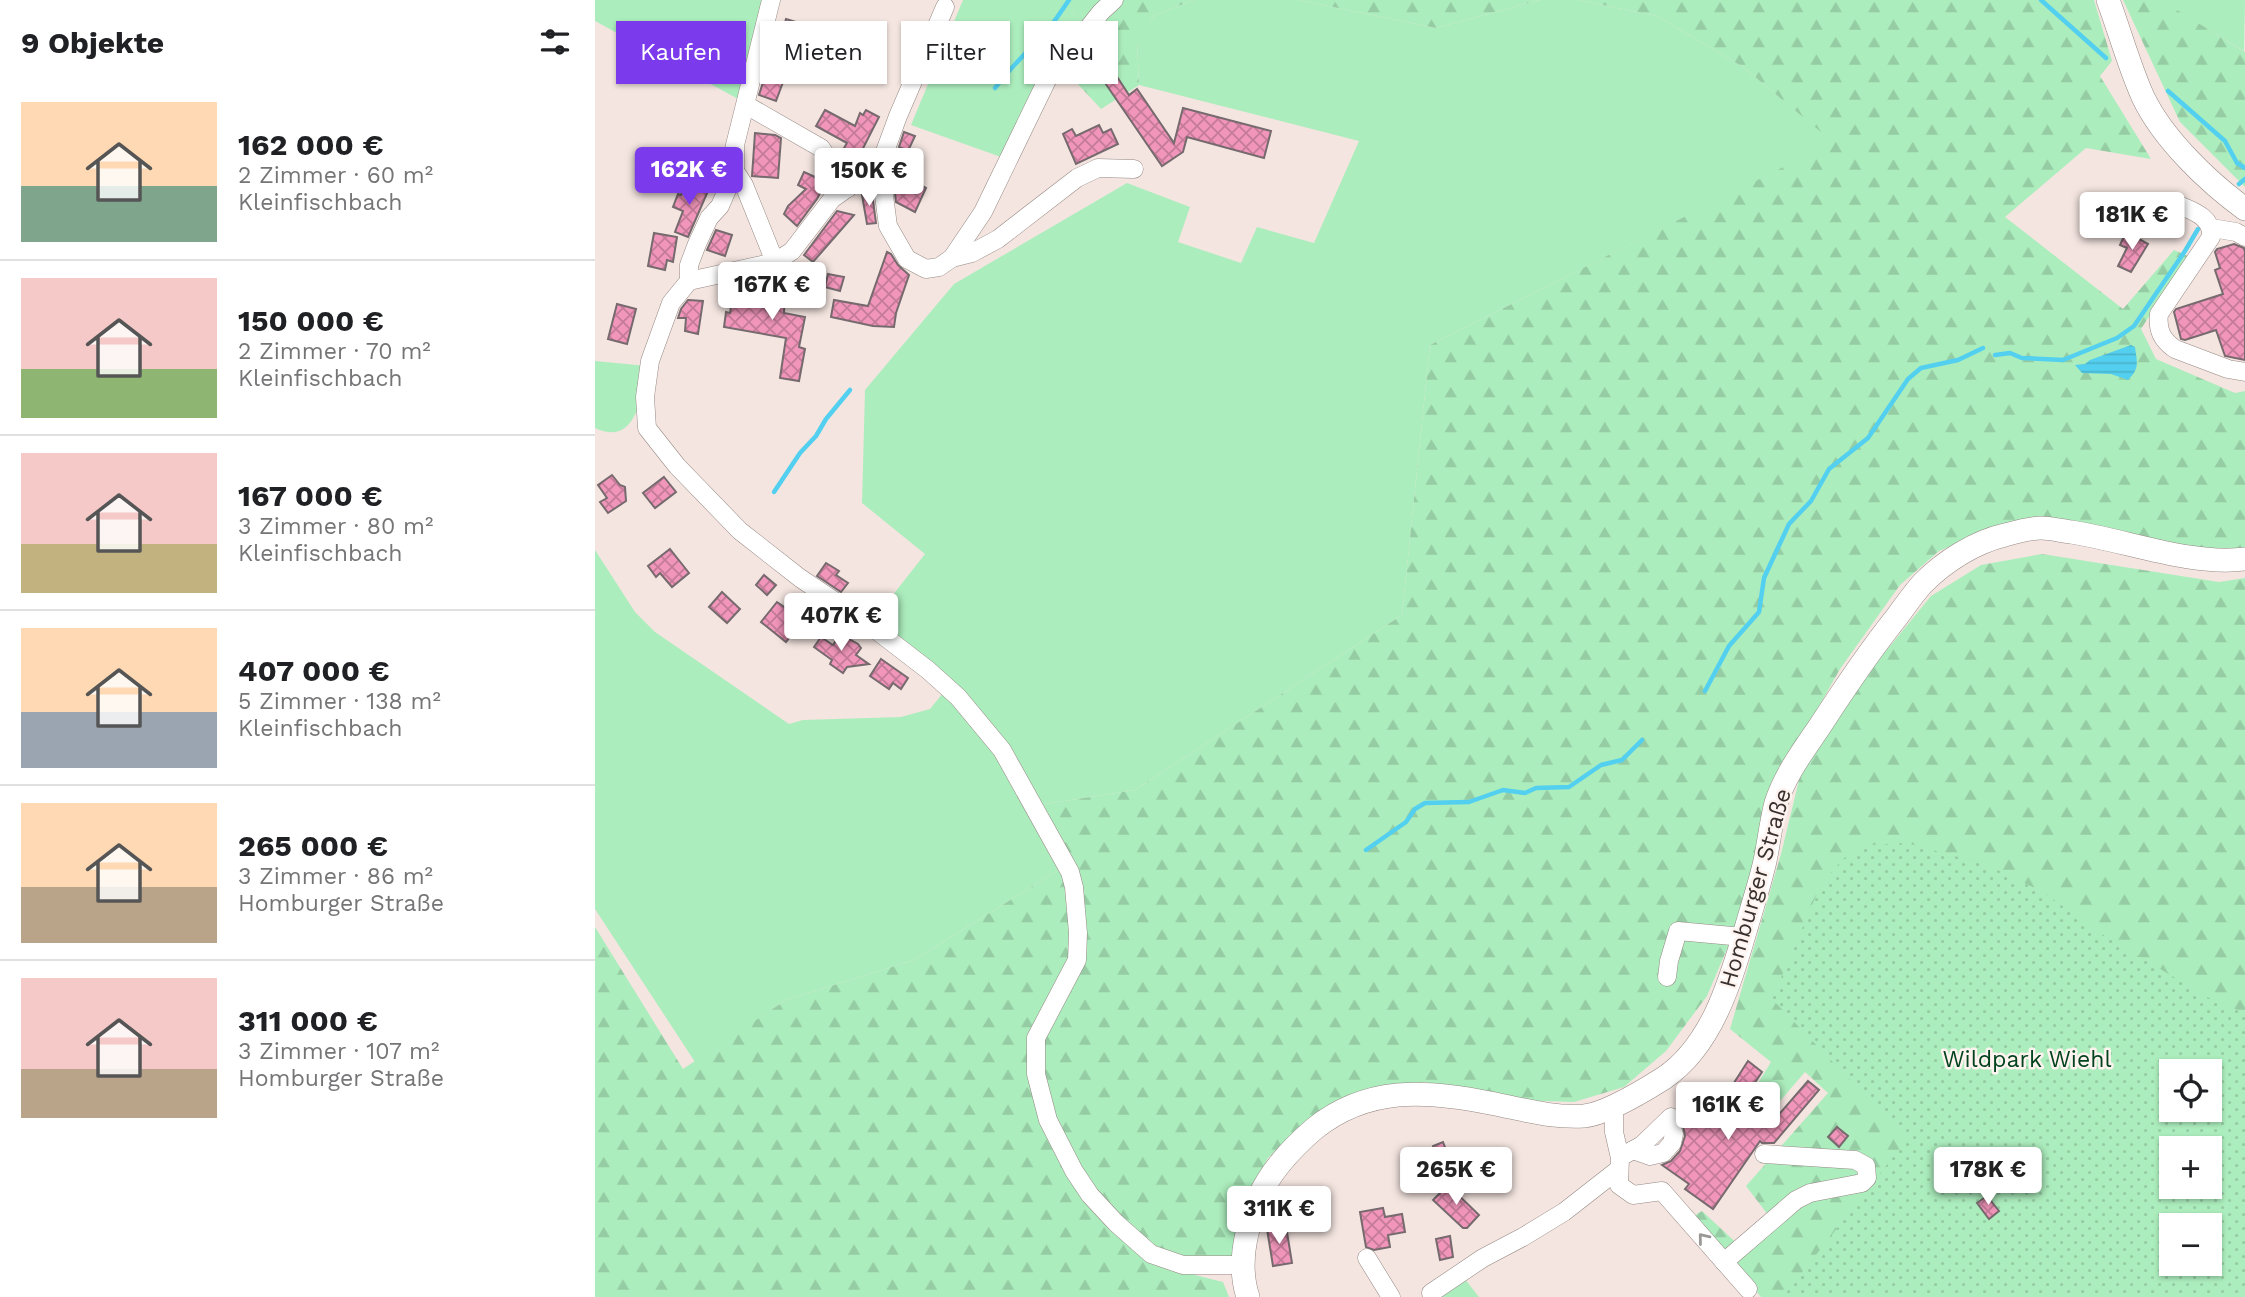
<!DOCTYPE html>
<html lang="de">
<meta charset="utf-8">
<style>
body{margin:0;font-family:"Work Sans",sans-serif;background:#f2f2f2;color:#202124;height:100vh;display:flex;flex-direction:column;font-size:26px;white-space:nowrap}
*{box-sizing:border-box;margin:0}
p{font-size:23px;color:#757577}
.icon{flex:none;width:38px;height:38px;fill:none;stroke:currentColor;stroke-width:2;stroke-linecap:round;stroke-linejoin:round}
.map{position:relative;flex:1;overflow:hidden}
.drawer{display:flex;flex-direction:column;background:#fff;width:595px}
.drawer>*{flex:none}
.hud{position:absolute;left:21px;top:21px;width:665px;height:63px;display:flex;gap:14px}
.controls{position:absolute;left:1564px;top:1059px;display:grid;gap:14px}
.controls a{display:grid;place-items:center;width:63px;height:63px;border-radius:0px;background:#fff;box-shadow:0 2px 5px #0004;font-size:35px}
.price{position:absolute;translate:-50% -60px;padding:0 16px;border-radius:7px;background:#fff;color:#222;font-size:23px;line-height:46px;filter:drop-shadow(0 2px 4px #0008)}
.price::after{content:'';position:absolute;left:50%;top:42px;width:21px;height:16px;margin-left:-10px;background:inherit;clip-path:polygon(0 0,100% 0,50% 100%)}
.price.current{background:#7c3aed;color:#fff}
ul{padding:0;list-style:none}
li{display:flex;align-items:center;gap:21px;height:175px;padding:0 21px}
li+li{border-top:2px solid #e0e0e0}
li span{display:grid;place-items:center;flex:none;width:196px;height:140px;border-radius:0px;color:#555}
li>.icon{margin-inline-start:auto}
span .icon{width:84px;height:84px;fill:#fffc;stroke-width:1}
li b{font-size:30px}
h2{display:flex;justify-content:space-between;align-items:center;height:84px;padding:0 21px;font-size:30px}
.tag{padding:0 24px;border-radius:0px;background:#fff;box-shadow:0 2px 5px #0004;font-size:24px;line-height:63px}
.tag.current{background:#7c3aed;color:#fff}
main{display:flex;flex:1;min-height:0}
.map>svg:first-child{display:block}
</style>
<main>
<section class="drawer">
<h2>9 Objekte<svg class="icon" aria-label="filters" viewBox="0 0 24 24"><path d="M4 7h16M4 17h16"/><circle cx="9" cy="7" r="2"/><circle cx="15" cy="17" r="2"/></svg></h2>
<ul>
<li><span style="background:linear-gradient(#ffd9b3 60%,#7fa58c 0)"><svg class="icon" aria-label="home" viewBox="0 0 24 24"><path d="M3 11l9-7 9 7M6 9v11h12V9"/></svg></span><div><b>162 000 €</b><p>2 Zimmer · 60 m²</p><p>Kleinfischbach</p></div></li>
<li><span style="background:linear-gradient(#f6c9c9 65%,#8fb573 0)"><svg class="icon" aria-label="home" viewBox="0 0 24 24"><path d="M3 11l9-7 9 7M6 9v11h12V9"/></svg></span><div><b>150 000 €</b><p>2 Zimmer · 70 m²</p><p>Kleinfischbach</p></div></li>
<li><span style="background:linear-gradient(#f6c9c9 65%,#c2b280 0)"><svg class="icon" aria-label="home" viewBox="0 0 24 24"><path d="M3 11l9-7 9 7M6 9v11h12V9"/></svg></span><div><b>167 000 €</b><p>3 Zimmer · 80 m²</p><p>Kleinfischbach</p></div></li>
<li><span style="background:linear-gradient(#ffd9b3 60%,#9aa5b1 0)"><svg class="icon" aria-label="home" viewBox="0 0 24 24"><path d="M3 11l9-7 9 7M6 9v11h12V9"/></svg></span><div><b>407 000 €</b><p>5 Zimmer · 138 m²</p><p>Kleinfischbach</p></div></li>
<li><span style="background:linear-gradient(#ffd9b3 60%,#b9a48a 0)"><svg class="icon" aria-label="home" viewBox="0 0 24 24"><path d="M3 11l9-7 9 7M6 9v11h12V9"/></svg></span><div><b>265 000 €</b><p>3 Zimmer · 86 m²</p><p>Homburger Straße</p></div></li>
<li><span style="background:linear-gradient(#f6c9c9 65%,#b9a48a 0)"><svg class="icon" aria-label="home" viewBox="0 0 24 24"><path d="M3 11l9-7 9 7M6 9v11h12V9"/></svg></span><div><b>311 000 €</b><p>3 Zimmer · 107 m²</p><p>Homburger Straße</p></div></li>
</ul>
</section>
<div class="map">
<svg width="1650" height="1297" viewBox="0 0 1650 1297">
<defs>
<pattern id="forest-firs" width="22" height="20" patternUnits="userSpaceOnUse" patternTransform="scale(1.75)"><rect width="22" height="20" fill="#acedbd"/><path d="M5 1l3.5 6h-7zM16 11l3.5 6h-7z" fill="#95cca3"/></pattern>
<pattern id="park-dots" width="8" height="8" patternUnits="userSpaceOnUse" patternTransform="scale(1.75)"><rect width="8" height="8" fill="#acedbd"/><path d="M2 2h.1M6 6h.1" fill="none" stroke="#95cca3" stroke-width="1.8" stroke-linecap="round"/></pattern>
<pattern id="water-rules" width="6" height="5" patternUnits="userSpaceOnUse" patternTransform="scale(1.75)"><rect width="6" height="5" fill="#53d0ef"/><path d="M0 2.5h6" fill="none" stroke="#49b3cd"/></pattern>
<pattern id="building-cross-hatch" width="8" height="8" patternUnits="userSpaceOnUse" patternTransform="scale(1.75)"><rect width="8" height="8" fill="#f196ba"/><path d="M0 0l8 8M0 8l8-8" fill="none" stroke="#c47b98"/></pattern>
</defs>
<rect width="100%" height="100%" fill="#f4e5e0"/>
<g fill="#acedbd">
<path d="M0,0H168L145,100L0,21Z"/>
<path d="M368,0H478V11L487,27L406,157L316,125Z"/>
<path d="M599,0H704L841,28L945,0H984L1062,16L1148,67L1239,142L835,345L807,615L540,790L444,805L410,747L279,619L330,554L267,503L270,390L359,284L532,183L595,207L583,242L646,263L662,227L719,243L764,141L544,85L542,41L560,15Z"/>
<path d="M1566,0H1650L1649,51L1566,1Z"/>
<path d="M0,361L52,366C47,394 42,448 0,428Z"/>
<path d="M0,550L40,612L60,632L194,724L208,720L306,717L335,709L348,693L399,753L465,869L319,960L191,1000L100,1062L0,909Z"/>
<path d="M869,1278L884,1297H846Z"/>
</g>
<g fill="url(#forest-firs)" fill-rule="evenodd">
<path d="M478,0H512L487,27L478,11Z"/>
<path d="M523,0H599L560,15L542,42L544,85L506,109L468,68Z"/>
<path d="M704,0H945L841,28Z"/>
<path d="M984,0H1499L1517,61L1505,76L1556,159L1491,148L1410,217L1528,309L1579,250L1593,256L1546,329L1561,359L1640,393L1650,391V548H1598L1467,519L1413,523L1344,551L1305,585L1245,669L1192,763L1177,803L1135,942L1112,996L1071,1051L1029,1087L979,1102L920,1100L830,1082L760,1095L714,1119L673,1158L649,1203L637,1257L592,1261L556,1250L496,1192L458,1125L444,1075L445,1038L487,960V909L444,805L540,790L807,615L835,345L1238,142L1148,67L1062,16Z"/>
<path d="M1528,0H1566L1650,52V187L1585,122Z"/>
<path d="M1447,554L1624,582L1650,578V1297H1166L1097,1217L1107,1211L1149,1250L1180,1224L1151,1186L1233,1093L1210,1072L1179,1108L1157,1093L1176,1062L1135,1029L1186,854L1205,776L1263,685L1336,596L1386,565ZM1577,1071H1615V1110H1577ZM1577,1148H1615V1186H1577ZM1577,1225H1615V1264H1577Z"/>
<path d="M465,869L474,886L478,958L434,1078L490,1197L560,1265L628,1282L634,1297H0V927L88,1069L191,1000L319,960Z"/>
</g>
<path fill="url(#park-dots)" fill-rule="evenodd" d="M1311,843L1390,864L1448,892L1505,933L1612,997L1650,1013V1297H1188L1312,1139L1177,999L1226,884L1249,858L1277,845ZM1577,1071H1615V1110H1577ZM1577,1148H1615V1186H1577ZM1577,1225H1615V1264H1577Z"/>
<path fill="url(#water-rules)" d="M1536,345L1540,347C1542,363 1545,368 1533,380L1516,374L1487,373L1480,365L1490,364L1495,360Z"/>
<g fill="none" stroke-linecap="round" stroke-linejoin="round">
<g stroke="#53d0ef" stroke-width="4.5">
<path d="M1446,0L1511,58"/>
<path d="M400,88C414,70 428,55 444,40C453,32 467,10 474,0"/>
<path d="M1573,91L1630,141L1642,163L1650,168"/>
<path d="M1644,184L1650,179"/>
<path d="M1400,355L1415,353L1427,358L1468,360L1522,338L1539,326L1590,251L1603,229"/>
<path d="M179,492L205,453L221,436L231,419L255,390"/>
<path d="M1110,691L1134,646L1164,612L1169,578L1194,524L1216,501L1234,469L1273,438L1313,379L1326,368L1363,360L1388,348"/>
<path d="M771,850L811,822L820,809L830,803L874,802L908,790L930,793L941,788L974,787L1006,765L1027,760L1047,740"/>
</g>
</g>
<g fill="url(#building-cross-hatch)" stroke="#766a6e" stroke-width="2">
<path d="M191,19L204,23L202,30L213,33L205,52L196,51L189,73L191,74L181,101L164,95L175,60L179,61Z"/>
<path d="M515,66L534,95L542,89L579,143L588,108L676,131L669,158L592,137L588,152L567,166L504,74Z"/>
<path d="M230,110L260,126L265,113L268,115L271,110L284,117L260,164L245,155L252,143L221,126Z"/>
<path d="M504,125L508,133L516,129L523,144L481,164L468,134L477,129L481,136Z"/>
<path d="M309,132L320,136L313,151L304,147Z"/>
<path d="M160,133L180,135L186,138L183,178L157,176Z"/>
<path d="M209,172L231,182L222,199L202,226L189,214L193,206L211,189L203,185Z"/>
<path d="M303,173L331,188L320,212L301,202L299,183Z"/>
<path d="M91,182L113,191L93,237L80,232L88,211L78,207L83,194L86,195Z"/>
<path d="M277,193L281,223L272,224L267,195Z"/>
<path d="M242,211L259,215L218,262L209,255Z"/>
<path d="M121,230L137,235L130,256L112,250Z"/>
<path d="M1531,232L1553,244L1536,272L1523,266L1532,248L1525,245Z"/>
<path d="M59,233L82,237L78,262L72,260L70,270L53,266Z"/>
<path d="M1639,244L1649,248L1650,252V360L1630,356L1621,330L1590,340L1586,339L1579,312L1581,309L1628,294L1620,270L1625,268L1620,252L1622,249Z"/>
<path d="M292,252L296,254L303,265L314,275L301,313L299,327L278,326L236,317L239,300L273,306Z"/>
<path d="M188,270L191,271L189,313L210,317L204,347L210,349L204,381L185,378L191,338L129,327L131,312L135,313L137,301L163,305L165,278H179V274Z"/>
<path d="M233,274L249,277L245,291L230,287Z"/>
<path d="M93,300L108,301L103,334L90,331L91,318H83L86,309Z"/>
<path d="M22,304L41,309L32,344L13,339Z"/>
<path d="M17,475L25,485L30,487L31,501L13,513L5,502L12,498L3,485Z"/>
<path d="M69,477L81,492L60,508L48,493Z"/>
<path d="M75,549L94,573L77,587L65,573L61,577L53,566Z"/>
<path d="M231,563L244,571L241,575L253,583L246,592L222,576Z"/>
<path d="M169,575L181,585L172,595L161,585Z"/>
<path d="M127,592L145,609L132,623L114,607Z"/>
<path d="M182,602L208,620L191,642L166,622Z"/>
<path d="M245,634L263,644L266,648L261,655L274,664L252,667L248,673L235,664L237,660L219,647L226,637L238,645Z"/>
<path d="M286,659L313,678L306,689L298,683L294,689L275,676Z"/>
<path d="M1153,1061L1167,1072L1151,1096L1137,1086Z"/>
<path d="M1213,1081L1224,1090L1179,1143H1167L1165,1141L1118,1209L1090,1189L1094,1184L1067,1165L1076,1161L1085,1151L1090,1136L1088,1126L1097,1114L1102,1118L1115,1099L1130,1109L1141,1093L1179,1120Z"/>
<path d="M1242,1127L1253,1136L1244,1147L1233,1137Z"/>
<path d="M848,1142L853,1155L843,1159L838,1146Z"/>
<path d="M853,1185L884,1215L872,1228H868L838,1200Z"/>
<path d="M1392,1196L1404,1211L1394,1219L1382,1203Z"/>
<path d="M788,1208L790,1217L807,1214L810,1232L793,1235L795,1247L779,1250L771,1247L765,1212Z"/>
<path d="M691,1226L697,1263L678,1266L672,1229Z"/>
<path d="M855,1236L858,1257L845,1260L841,1239Z"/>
</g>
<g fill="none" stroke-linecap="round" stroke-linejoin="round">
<g stroke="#958883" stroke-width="19">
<g id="minor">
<path d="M519,0L506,12L452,80L388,212L357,258L344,267L331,269L312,259L293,226L285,165L237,199L197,251L180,262L94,281L76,303L55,361L50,397L52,428L82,466L145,531L205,578L272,623L333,670L363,697L407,750L475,872L479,887L483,933L482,960L441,1038V1074L453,1120L479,1171L495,1195L521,1223L556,1254L588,1265H647"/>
<path d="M151,105L226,148L253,188"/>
<path d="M285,165L303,116L350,7"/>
<path d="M140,171L149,185L180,262"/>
<path d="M1579,203C1595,210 1618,216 1616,237L1564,314C1562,330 1567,340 1580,349L1633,369L1650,372"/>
<path d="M1617,228L1641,232L1650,237"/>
<path d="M357,258L377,253L403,239L482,178L503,168L539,169"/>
<path d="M94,281V265L102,244L114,218L125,206L140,171V145L176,0"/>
<path d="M1072,977L1074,961L1083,931L1148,937"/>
<path d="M1019,1105V1132L1025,1158L1024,1185L1038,1195L1067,1191L1153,1289"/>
<path d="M1038,1150L1055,1156L1068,1153L1077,1143L1079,1134L1073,1120"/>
<path d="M1031,1154L1047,1145L1076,1117"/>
<path d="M772,1258L796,1297"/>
<path d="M1129,1262L1201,1200L1215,1193L1267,1183L1272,1178L1271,1166L1260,1160L1169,1154"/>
<path d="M836,1293L888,1258L928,1237L969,1212L1024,1169"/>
</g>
</g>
<g stroke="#958883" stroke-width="24">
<g id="major">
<path d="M1513,0C1525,32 1534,66 1548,97C1568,139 1613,182 1650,209"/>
<path d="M653,1297C642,1264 651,1228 664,1197C676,1170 697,1148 719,1129C772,1086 831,1090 895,1103C927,1109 955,1118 989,1116C1011,1114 1050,1090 1069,1078C1118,1045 1136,979 1152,925C1158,904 1165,883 1170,861C1174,842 1176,822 1181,803C1190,775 1208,751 1225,726C1249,689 1273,653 1301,618C1310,606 1318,594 1328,583C1350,561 1380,542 1410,535C1421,532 1435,528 1446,528C1456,528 1466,531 1476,532C1530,540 1596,566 1650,559"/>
</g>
</g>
<use href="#minor" stroke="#fff" stroke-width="18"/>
<use href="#major" stroke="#fff" stroke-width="23"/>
</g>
<defs><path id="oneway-chevron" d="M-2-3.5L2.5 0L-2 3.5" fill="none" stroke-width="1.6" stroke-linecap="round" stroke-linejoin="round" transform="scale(1.75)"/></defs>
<use stroke="#9a9896" href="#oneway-chevron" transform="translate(1108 1238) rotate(-129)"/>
<g text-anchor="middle" stroke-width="5" stroke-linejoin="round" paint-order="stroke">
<g font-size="23" fill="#36302e" stroke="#fff3ef">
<text transform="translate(1160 888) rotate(-74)" y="8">Homburger Straße</text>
</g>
<g font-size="23" fill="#00431e" stroke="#fff3ef">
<text x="1432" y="1067">Wildpark Wiehl</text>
</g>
</g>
</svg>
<div class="controls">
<a><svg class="icon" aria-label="locate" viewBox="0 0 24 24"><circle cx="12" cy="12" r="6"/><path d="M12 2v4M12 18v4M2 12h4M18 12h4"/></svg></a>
<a>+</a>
<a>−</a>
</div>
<b class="price current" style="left:94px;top:207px">162K €</b>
<b class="price" style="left:274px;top:208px">150K €</b>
<b class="price" style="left:1537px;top:252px">181K €</b>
<b class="price" style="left:177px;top:322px">167K €</b>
<b class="price" style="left:246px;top:653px">407K €</b>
<b class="price" style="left:1133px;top:1142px">161K €</b>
<b class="price" style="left:861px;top:1207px">265K €</b>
<b class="price" style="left:1393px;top:1207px">178K €</b>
<b class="price" style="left:684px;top:1246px">311K €</b>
<div class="hud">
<a class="tag current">Kaufen</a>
<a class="tag">Mieten</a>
<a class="tag">Filter</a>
<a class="tag">Neu</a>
</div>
</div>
</main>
